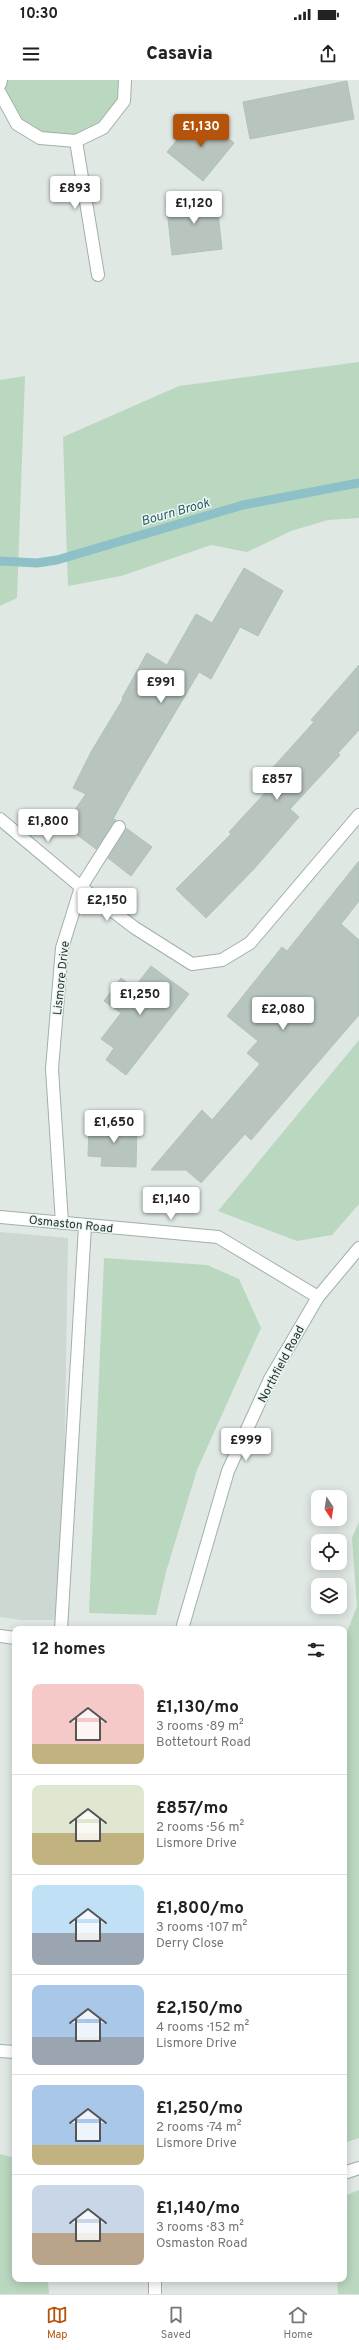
<!DOCTYPE html>
<meta charset="utf-8">
<style>
body{margin:0;font-family:Overpass,sans-serif;background:#f6f6f6;color:#222;height:100vh;display:flex;flex-direction:column;font-size:15px;white-space:nowrap}
*{box-sizing:border-box;margin:0}
p{font-size:13px;color:#767676}
.icon{flex:none;width:22px;height:22px;fill:none;stroke:currentColor;stroke-width:2;stroke-linecap:round;stroke-linejoin:round}
.map{position:relative;flex:1;overflow:hidden}
.panel{position:absolute;left:12px;top:1546px;width:335px;height:656px;display:flex;flex-direction:column;background:#fff;border-radius:8px;box-shadow:0 2px 10px #0003}
.panel>*{flex:none}
.needle{width:26px;rotate:168deg}
.buttons{position:absolute;left:311px;top:1410px;display:grid;gap:8px}
.buttons a{display:grid;place-items:center;width:36px;height:36px;border-radius:8px;background:#fff;box-shadow:0 2px 10px #0003;font-size:20px}
.price{position:absolute;translate:-50% -34px;padding:0 9px;border-radius:4px;background:#fff;color:#222;font-size:13px;line-height:26px;filter:drop-shadow(0 1px 2px #0008)}
.price::after{content:'';position:absolute;left:50%;top:24px;width:12px;height:9px;margin-left:-6px;background:inherit;clip-path:polygon(0 0,100% 0,50% 100%)}
.price.active{background:#b45309;color:#fff}
ul{padding:0;list-style:none}
li{display:flex;align-items:center;gap:12px;height:100px;padding:0 20px}
li+li{border-top:1px solid #e0e0e0}
li span{display:grid;place-items:center;flex:none;width:112px;height:80px;border-radius:8px;color:#555}
li>.icon{margin-inline-start:auto}
span .icon{width:48px;height:48px;fill:#fffc;stroke-width:1}
li b{font-size:17px}
h2{display:flex;justify-content:space-between;align-items:center;height:48px;padding:0 20px;font-size:17px}
.status{display:flex;justify-content:space-between;align-items:center;height:28px;padding:0 20px;background:#fff;direction:ltr}
.status svg{height:11px;fill:currentColor}
header{display:flex;justify-content:space-between;align-items:center;height:52px;padding:0 20px;background:#fff;font-size:18px;font-weight:800}
.menu{display:flex;justify-content:space-around;align-items:center;height:56px;border-top:1px solid #e0e0e0;background:#fff;font-size:11px;color:#767676}
.menu a{display:grid;justify-items:center;gap:2px}
.menu .active{color:#b45309}
.map>svg:first-child{display:block}
</style>
<div class="status"><b>10:30</b><svg viewBox="0 0 49 12"><path d="M0 12V9h3v3zM5 12V6h3v6zM10 12V3h3v9zM15 12V0h3v12zM26 1h20v11H26zM47 4h2v5h-2z"/></svg></div>
<header><svg class="icon" aria-label="menu" viewBox="0 0 24 24"><path d="M4 6h16M4 12h16M4 18h16"/></svg>Casavia<svg class="icon" aria-label="share" viewBox="0 0 24 24"><path d="M12 15V3M7 8l5-5 5 5M5 13v7h14v-7"/></svg></header>
<div class="map">
<svg width="359" height="2214" viewBox="0 0 359 2214">
<rect width="100%" height="100%" fill="#dfe8e3"/>
<path fill="#cdd8d2" d="M0,1152L68,1158L62,1540H21L0,1537Z"/>
<g fill="#bad7c0">
<path d="M2,0H124L123,20L103,47L75,58L40,55L19,42L1,11Z"/>
<path d="M359,282V438L328,440L291,451L247,472L211,465L121,496L68,506L63,357L179,306Z"/>
<path d="M25,296L17,518L0,526V300Z"/>
<path d="M359,960V1124L332,1155L297,1161L218,1131Z"/>
<path d="M104,1178L207,1185L239,1199L261,1248L197,1390L166,1492L156,1535L89,1533Z"/>
<path d="M359,1442V2058L344,2063V1560L357,1526L352,1458Z"/>
<path d="M0,2074L15,2078V2199H48L49,2214H0Z"/>
<path d="M359,2110V2214H338L337,2199H344V2116Z"/>
</g>
<g fill="none" stroke-linecap="round" stroke-linejoin="round">
<path stroke="#8dc1c7" stroke-width="9" d="M0,481L37,483L57,480L243,425L359,403"/>
</g>
<g fill="#b8c5bf" stroke="#b2c1ba">
<path d="M347,1L354,39L250,59L243,22Z"/>
<path d="M199,34L234,63L203,101L167,72Z"/>
<path d="M216,115L222,169L172,175L166,121Z"/>
<path d="M244,488L283,511L258,556L240,547L211,599L199,592L127,714L113,739L116,740L96,769L64,745L86,714L73,708L91,672L123,619L122,618L147,573L167,585L196,534L212,543Z"/>
<path d="M359,585V650L338,673L340,675L290,729L299,737L253,790L206,838L176,809L231,754L229,752L276,701L268,693L314,642L311,640Z"/>
<path d="M126,748L152,767L131,796L108,778Z"/>
<path d="M359,781V821L341,844L359,860V935L251,1060L245,1054L201,1103L186,1090H151L202,1030L212,1040L260,984L247,973L258,961L227,936L282,867L287,871Z"/>
<path d="M151,886L189,914L126,995L106,980L114,968L101,959L121,933L104,921L121,898L134,908Z"/>
<path d="M89,1044L137,1045L136,1087L101,1086L102,1077L88,1076Z"/>
</g>
<g fill="none" stroke-linecap="round" stroke-linejoin="round">
<g stroke="#a3afa9" stroke-width="14">
<g id="lane">
<path d="M81,807L119,747"/>
<path d="M61,1549L85,1146"/>
<path d="M344,2093L359,2088"/>
</g>
</g>
<g stroke="#a3afa9" stroke-width="14">
<g id="street">
<path d="M0,4L1,0"/>
<path d="M0,13L17,44L40,58L76,61L103,48L124,21L125,0"/>
<path d="M76,61L98,195"/>
<path d="M0,739L81,807"/>
<path d="M0,1137L218,1157L318,1217"/>
<path d="M62,1143L52,989L62,868L81,807L135,848L192,884L222,880L250,863L359,735"/>
<path d="M0,1556L15,1558"/>
</g>
</g>
<g stroke="#9fb2aa" stroke-width="14">
<g id="secondary">
<path d="M182,1549L228,1391L270,1299L318,1217L359,1168"/>
<path d="M0,1971L15,1972"/>
<path d="M155,2214V2199"/>
</g>
</g>
<use href="#lane" stroke="#fff" stroke-width="12"/>
<use href="#street" stroke="#fff" stroke-width="12"/>
<use href="#secondary" stroke="#fff" stroke-width="12"/>
</g>
<g text-anchor="middle" stroke-width="3" stroke-linejoin="round" paint-order="stroke">
<g font-size="12" fill="#22362f" stroke="#eff5f2">
<text transform="translate(61 898) rotate(-84)" y="4">Lismore Drive</text>
<text transform="translate(71 1144) rotate(6)" y="4">Osmaston Road</text>
<text transform="translate(281 1284) rotate(-62)" y="4">Northfield Road</text>
</g>
<g font-size="13" font-style="italic" fill="#246169" stroke="#eff5f2">
<text transform="translate(175 431) rotate(-16)" y="5">Bourn Brook</text>
</g>
</g>
</svg>
<div class="buttons">
<a><svg class="needle" viewBox="-14 -14 28 28"><path d="M0-13l5 13h-10z" fill="#e53935"/><path d="M0 13l5-13h-10z" fill="#767676"/></svg></a>
<a><svg class="icon" aria-label="locate" viewBox="0 0 24 24"><circle cx="12" cy="12" r="6"/><path d="M12 2v4M12 18v4M2 12h4M18 12h4"/></svg></a>
<a><svg class="icon" aria-label="layers" viewBox="0 0 24 24"><path d="M12 4l9 5-9 5-9-5zM3 14l9 5 9-5"/></svg></a>
</div>
<b class="price active" style="left:201px;top:68px">£1,130</b>
<b class="price" style="left:75px;top:130px">£893</b>
<b class="price" style="left:194px;top:145px">£1,120</b>
<b class="price" style="left:161px;top:624px">£991</b>
<b class="price" style="left:277px;top:721px">£857</b>
<b class="price" style="left:48px;top:763px">£1,800</b>
<b class="price" style="left:107px;top:842px">£2,150</b>
<b class="price" style="left:140px;top:936px">£1,250</b>
<b class="price" style="left:283px;top:951px">£2,080</b>
<b class="price" style="left:114px;top:1064px">£1,650</b>
<b class="price" style="left:171px;top:1141px">£1,140</b>
<b class="price" style="left:246px;top:1382px">£999</b>
<section class="panel">
<h2>12 homes<svg class="icon" aria-label="filters" viewBox="0 0 24 24"><path d="M4 7h16M4 17h16"/><circle cx="9" cy="7" r="2"/><circle cx="15" cy="17" r="2"/></svg></h2>
<ul>
<li><span style="background:linear-gradient(#f6c9c9 75%,#c2b280 0)"><svg class="icon" aria-label="home" viewBox="0 0 24 24"><path d="M3 11l9-7 9 7M6 9v11h12V9"/></svg></span><div><b>£1,130/mo</b><p>3 rooms · 89 m²</p><p>Bottetourt Road</p></div></li>
<li><span style="background:linear-gradient(#dfe7d0 60%,#c2b280 0)"><svg class="icon" aria-label="home" viewBox="0 0 24 24"><path d="M3 11l9-7 9 7M6 9v11h12V9"/></svg></span><div><b>£857/mo</b><p>2 rooms · 56 m²</p><p>Lismore Drive</p></div></li>
<li><span style="background:linear-gradient(#bfe0f5 60%,#9aa5b1 0)"><svg class="icon" aria-label="home" viewBox="0 0 24 24"><path d="M3 11l9-7 9 7M6 9v11h12V9"/></svg></span><div><b>£1,800/mo</b><p>3 rooms · 107 m²</p><p>Derry Close</p></div></li>
<li><span style="background:linear-gradient(#a9c7e8 65%,#9aa5b1 0)"><svg class="icon" aria-label="home" viewBox="0 0 24 24"><path d="M3 11l9-7 9 7M6 9v11h12V9"/></svg></span><div><b>£2,150/mo</b><p>4 rooms · 152 m²</p><p>Lismore Drive</p></div></li>
<li><span style="background:linear-gradient(#a9c7e8 75%,#c2b280 0)"><svg class="icon" aria-label="home" viewBox="0 0 24 24"><path d="M3 11l9-7 9 7M6 9v11h12V9"/></svg></span><div><b>£1,250/mo</b><p>2 rooms · 74 m²</p><p>Lismore Drive</p></div></li>
<li><span style="background:linear-gradient(#c9d6e8 60%,#b9a48a 0)"><svg class="icon" aria-label="home" viewBox="0 0 24 24"><path d="M3 11l9-7 9 7M6 9v11h12V9"/></svg></span><div><b>£1,140/mo</b><p>3 rooms · 83 m²</p><p>Osmaston Road</p></div></li>
</ul>
</section>
</div>
<nav class="menu">
<a class="active"><svg class="icon" aria-label="map" viewBox="0 0 24 24"><path d="M3 6l6-2 6 2 6-2v14l-6 2-6-2-6 2zM9 4v14M15 6v14"/></svg>Map</a>
<a><svg class="icon" aria-label="saved" viewBox="0 0 24 24"><path d="M7 4h10v16l-5-4-5 4z"/></svg>Saved</a>
<a><svg class="icon" aria-label="home" viewBox="0 0 24 24"><path d="M3 11l9-7 9 7M6 9v11h12V9"/></svg>Home</a>
</nav>
